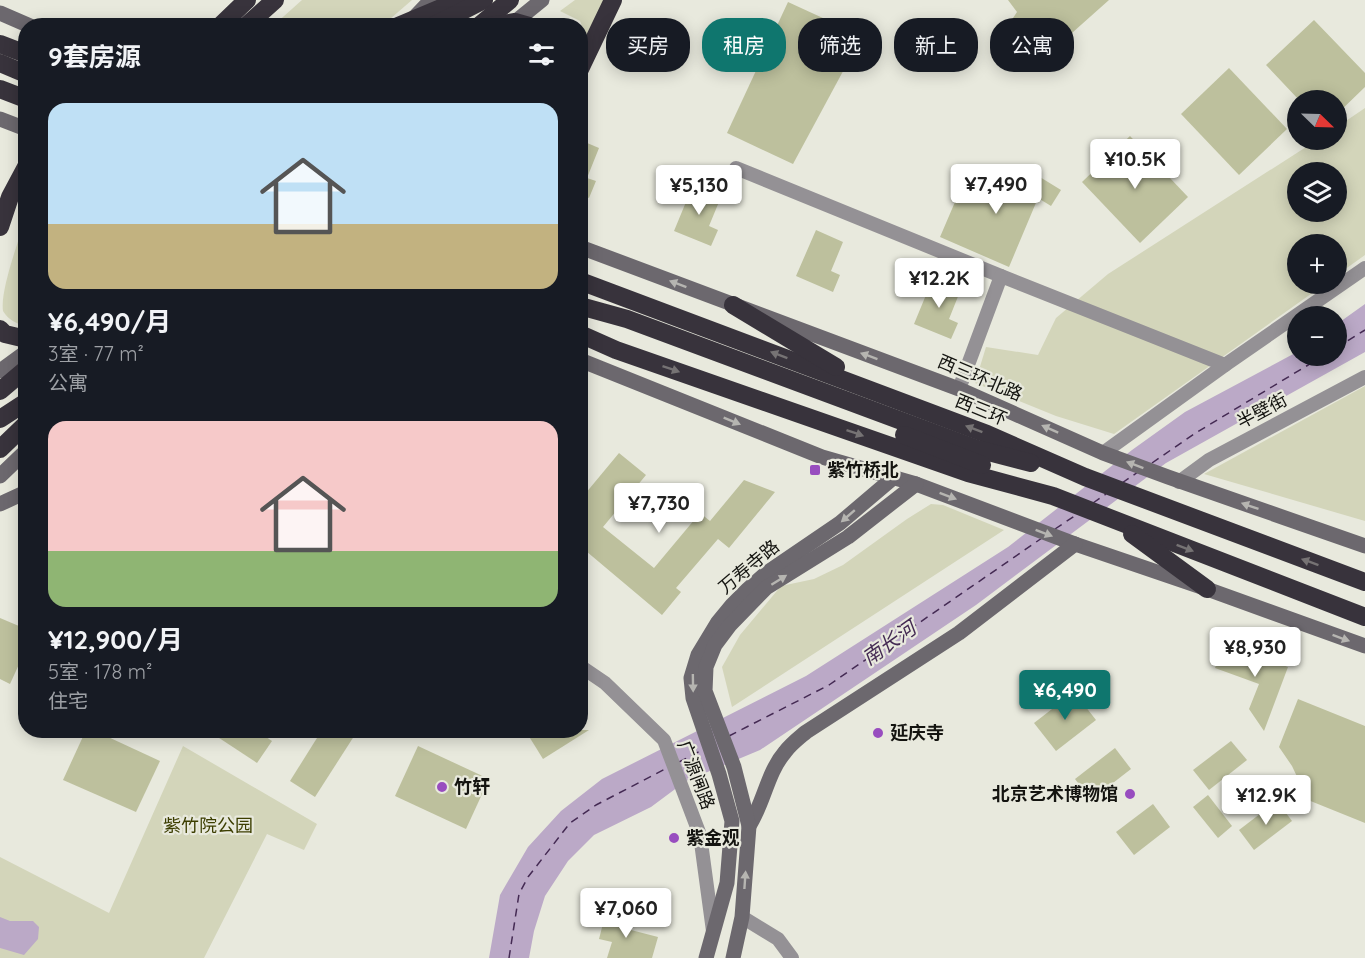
<!DOCTYPE html>
<html lang="zh">
<meta charset="utf-8">
<style>
body{margin:0;font-family:Quicksand,"Noto Sans SC",sans-serif;background:#242831;color:#f1f3f6;height:100vh;display:flex;flex-direction:column;font-size:22px;white-space:nowrap}
*{box-sizing:border-box;margin:0}
p{font-size:20px;color:#9ea1a6}
.icon{flex:none;width:33px;height:33px;fill:none;stroke:currentColor;stroke-width:2;stroke-linecap:round;stroke-linejoin:round}
.map{position:relative;flex:1;overflow:hidden}
.sheet{position:absolute;left:18px;top:18px;width:570px;height:720px;display:flex;flex-direction:column;background:#171b24;border-radius:24px;box-shadow:0 3px 15px #0003}
.sheet>*{flex:none}
.banner{position:absolute;left:606px;top:18px;width:570px;height:54px;display:flex;gap:12px}
.needle{width:39px;rotate:113deg}
.fabs{position:absolute;left:1287px;top:90px;display:grid;gap:12px}
.fabs a{display:grid;place-items:center;width:60px;height:60px;border-radius:50%;background:#171b24;box-shadow:0 3px 15px #0003;font-size:30px}
.price{position:absolute;translate:-50% -51px;padding:0 14px;border-radius:6px;background:#fff;color:#222;font-size:20px;line-height:39px;filter:drop-shadow(0 2px 3px #0008)}
.price::after{content:'';position:absolute;left:50%;top:36px;width:18px;height:14px;margin-left:-9px;background:inherit;clip-path:polygon(0 0,100% 0,50% 100%)}
.price.active{background:#0f766e;color:#fff}
ul{padding:0;list-style:none}
li{display:grid;align-content:center;gap:12px;height:318px;padding:0 30px}
li span{display:grid;place-items:center;height:186px;border-radius:18px;color:#555}
li>.icon{margin-inline-start:auto}
span .icon{width:108px;height:108px;fill:#fffc;stroke-width:1}
li b{font-size:26px}
h2{display:flex;justify-content:space-between;align-items:center;height:72px;padding:0 30px;font-size:26px}
.tag{padding:0 21px;border-radius:24px;background:#171b24;box-shadow:0 3px 15px #0003;font-size:21px;line-height:54px}
.tag.active{background:#0f766e;color:#fff}
.map>svg:first-child{display:block}
</style>
<div class="map">
<svg width="1365" height="958" viewBox="0 0 1365 958">
<rect width="100%" height="100%" fill="#e8e9dd"/>
<g fill="#d3d5ba" fill-rule="evenodd">
<path d="M302,0H412L383,25H274Z"/>
<path d="M575,0H605L586,37L580,21L560,11Z"/>
<path d="M1365,108V255L1337,275L1336,244H1298V284H1325L1114,434L1056,416L975,383L986,347L1038,355L1056,318L1108,274L1317,140H1336L1337,127ZM1298,172H1336V212H1298Z"/>
<path d="M25,221V327C17,323 8,320 3,311C0,291 18,242 25,221Z"/>
<path d="M1365,386V521L1204,474Z"/>
<path d="M931,504L943,505L1004,530L732,707L722,667L740,635L781,586L814,579L843,565L907,519Z"/>
<path d="M183,746L317,824L304,850L267,834L204,958H0V857L109,913Z"/>
</g>
<g fill="#bba9c7">
<path d="M1365,304V352L1166,463L976,605L760,750L686,781L651,807L594,835L568,861L545,896L534,931L529,958H489L500,895L528,847L561,811L602,779L806,676L1008,547L1132,450L1185,412L1297,352L1298,356H1336L1337,324Z"/>
<path d="M0,917L10,921H33L39,927L38,939L24,955L0,948Z"/>
</g>
<g fill="none" stroke-linecap="round" stroke-linejoin="round">
<g stroke="#442a53" stroke-width="1.5" stroke-dasharray="8 6" stroke-linecap="butt">
<path d="M1336,348L1365,330"/>
<path d="M1152,463L1194,434L1323,356"/>
<path d="M1122,483L1138,472"/>
<path d="M1093,503L1106,494"/>
<path d="M1055,529L1076,515"/>
<path d="M729,736L829,685L1042,538"/>
<path d="M679,762L704,749"/>
<path d="M509,958L519,894L528,877L570,823L596,805L669,767"/>
</g>
</g>
<g fill="#bdc09d">
<path d="M1008,0H1109L1045,57L1029,34L1011,21L1017,12Z"/>
<path d="M788,2L862,36L793,164L727,133Z"/>
<path d="M1314,20L1365,73V87L1336,115V100H1299L1266,65Z"/>
<path d="M1229,68L1287,129L1239,175L1181,114Z"/>
<path d="M1130,136L1188,197L1140,243L1082,182Z"/>
<path d="M580,140L599,148L587,178L596,181L589,198L580,194Z"/>
<path d="M1022,166L1061,190L1051,206L1038,198L1009,267L940,237L967,174L1007,191Z"/>
<path d="M693,185L721,197L709,226L718,230L711,246L674,231Z"/>
<path d="M816,230L843,242L831,271L840,275L833,292L796,276Z"/>
<path d="M933,278L961,289L949,319L958,323L951,339L914,324Z"/>
<path d="M619,453L646,475L603,527L654,568L700,513L710,521L744,480L775,492L729,548L718,539L676,588L681,592L662,615L580,546V500Z"/>
<path d="M0,618L26,629V649L10,684L0,679Z"/>
<path d="M1224,643L1288,667L1264,731L1249,709L1259,684L1215,668Z"/>
<path d="M1074,692L1096,720L1056,751L1034,723Z"/>
<path d="M1298,699L1365,726V823L1308,800L1292,766L1279,747Z"/>
<path d="M86,730H93L160,761L136,812L63,780Z"/>
<path d="M207,730H256L272,741L257,763Z"/>
<path d="M322,730H358L315,797L290,781Z"/>
<path d="M525,730H589L543,759Z"/>
<path d="M1231,741L1247,760L1209,790L1193,770Z"/>
<path d="M418,746L489,779L466,829L395,796Z"/>
<path d="M1115,748L1131,769L1091,800L1075,779Z"/>
<path d="M1208,795L1232,826L1218,838L1193,807Z"/>
<path d="M1277,801L1292,821L1254,850L1239,830Z"/>
<path d="M1153,804L1170,827L1134,855L1116,832Z"/>
<path d="M606,912L634,919L631,930L658,937L652,958H607L612,942L599,939Z"/>
</g>
<g fill="none" stroke-linecap="round" stroke-linejoin="round">
<g stroke="#949195" stroke-width="14">
<path d="M736,168L1001,276"/>
<path d="M1225,365L1365,268"/>
<path d="M959,389L1001,276L1225,365L1103,453"/>
<path d="M1179,482L1209,460L1365,377"/>
<path d="M580,666L605,683L664,740L700,835L713,931"/>
<path d="M742,917L778,939L792,958"/>
</g>
<g stroke="#6c686e" stroke-width="15">
<path d="M0,13L30,26"/>
<path d="M413,19L431,0"/>
<path d="M510,26L542,0"/>
<path d="M0,119L26,129"/>
<path d="M580,247L959,389L1103,453L1168,477L1365,546"/>
<path d="M580,360L822,457L916,484L1075,544L1207,589L1365,646"/>
<path d="M0,371L26,352"/>
<path d="M0,476L26,451"/>
<path d="M0,504L26,492"/>
<path d="M749,826C764,803 767,773 785,752C791,744 799,738 806,732L959,633L1075,544"/>
<path d="M706,958L727,883L732,821L719,774L693,698L691,678L698,655L718,622L732,605L748,589L765,574L840,523L893,478"/>
<path d="M733,958L742,917L749,826L734,767L705,691L706,667L715,645L730,625L766,588L848,537L916,484"/>
</g>
<g stroke="#38333c" stroke-width="18">
<path d="M220,26L247,0"/>
<path d="M246,26L275,0"/>
<path d="M398,26L460,0"/>
<path d="M433,26L484,0"/>
<path d="M479,26L510,0"/>
<path d="M490,26L515,22L529,26"/>
<path d="M0,44L26,54"/>
<path d="M0,63L26,74"/>
<path d="M580,69L613,0"/>
<path d="M0,89L26,99"/>
<path d="M0,227L10,197L26,167"/>
<path d="M580,281L987,434L1085,477L1365,582"/>
<path d="M733,305L836,367"/>
<path d="M580,306L627,319L977,449L1031,463"/>
<path d="M0,329L5,334L26,339"/>
<path d="M580,334L616,350L968,473L1053,496L1365,617"/>
<path d="M0,391L26,369"/>
<path d="M0,419L26,402"/>
<path d="M904,435L982,465"/>
<path d="M0,449L26,424"/>
<path d="M1132,534L1207,589"/>
</g>
</g>
<defs><path id="oneway-solid" d="M-6-.8H1V-3.2L6.5 0L1 3.2V.8H-6Z" transform="scale(1.5)"/></defs>
<g fill="#b6b5b1">
<use href="#oneway-solid" transform="translate(678 284) rotate(-159)"/>
<use href="#oneway-solid" transform="translate(869 356) rotate(-160)"/>
<use href="#oneway-solid" transform="translate(732 421) rotate(22)"/>
<use href="#oneway-solid" transform="translate(1050 429) rotate(-156)"/>
<use href="#oneway-solid" transform="translate(1135 465) rotate(-159)"/>
<use href="#oneway-solid" transform="translate(948 496) rotate(21)"/>
<use href="#oneway-solid" transform="translate(1250 506) rotate(-161)"/>
<use href="#oneway-solid" transform="translate(848 516) rotate(139)"/>
<use href="#oneway-solid" transform="translate(1044 533) rotate(21)"/>
<use href="#oneway-solid" transform="translate(779 580) rotate(-32)"/>
<use href="#oneway-solid" transform="translate(1341 638) rotate(20)"/>
<use href="#oneway-solid" transform="translate(693 683) rotate(89)"/>
<use href="#oneway-solid" transform="translate(745 880) rotate(-86)"/>
</g>
<g fill="#767374">
<use href="#oneway-solid" transform="translate(779 355) rotate(-159)"/>
<use href="#oneway-solid" transform="translate(671 369) rotate(19)"/>
<use href="#oneway-solid" transform="translate(974 429) rotate(-159)"/>
<use href="#oneway-solid" transform="translate(855 433) rotate(19)"/>
<use href="#oneway-solid" transform="translate(1185 548) rotate(21)"/>
<use href="#oneway-solid" transform="translate(1310 562) rotate(-160)"/>
</g>
<g fill="#984dbf" stroke="#e8e9dd" stroke-width="2">
<rect x="809" y="464" width="12" height="12" rx="3"/>
<circle cx="878" cy="733" r="6"/>
<circle cx="442" cy="787" r="6"/>
<circle cx="1130" cy="794" r="6"/>
<circle cx="674" cy="838" r="6"/>
</g>
<g text-anchor="middle" stroke-width="4.5" stroke-linejoin="round" paint-order="stroke">
<g font-size="18" fill="#141410" stroke="#e8e9dd">
<text transform="translate(980 378) rotate(23)" y="6">西三环北路</text>
<text transform="translate(981 410) rotate(22)" y="6">西三环</text>
<text transform="translate(1262 411) rotate(-28)" y="6">半壁街</text>
<text transform="translate(749 567) rotate(-40)" y="6">万寿寺路</text>
<text transform="translate(696 775) rotate(69)" y="6">广源闸路</text>
</g>
<g font-size="18" font-weight="bold" fill="#141410" stroke="#e8e9dd" text-anchor="start">
<text x="827" y="476">紫竹桥北</text>
<text x="890" y="739">延庆寺</text>
<text x="454" y="793">竹轩</text>
<text x="1118" y="800" text-anchor="end">北京艺术博物馆</text>
<text x="686" y="844">紫金观</text>
</g>
<g font-size="18" fill="#3c3e00" stroke="#e8e9dd">
<text x="208" y="832">紫竹院公园</text>
</g>
<g font-size="20" font-style="italic" fill="#442a53" stroke="#e8e9dd">
<text transform="translate(889 643) rotate(-35)" y="7">南长河</text>
</g>
</g>
</svg>
<div class="fabs">
<a><svg class="needle" viewBox="-14 -14 28 28"><path d="M0-13l5 13h-10z" fill="#e53935"/><path d="M0 13l5-13h-10z" fill="#9ea1a6"/></svg></a>
<a><svg class="icon" aria-label="layers" viewBox="0 0 24 24"><path d="M12 4l9 5-9 5-9-5zM3 14l9 5 9-5"/></svg></a>
<a>+</a>
<a>−</a>
</div>
<b class="price" style="left:1135px;top:190px">¥10.5K</b>
<b class="price" style="left:996px;top:215px">¥7,490</b>
<b class="price" style="left:699px;top:216px">¥5,130</b>
<b class="price" style="left:939px;top:309px">¥12.2K</b>
<b class="price" style="left:659px;top:534px">¥7,730</b>
<b class="price" style="left:1255px;top:678px">¥8,930</b>
<b class="price active" style="left:1065px;top:721px">¥6,490</b>
<b class="price" style="left:1266px;top:826px">¥12.9K</b>
<b class="price" style="left:626px;top:939px">¥7,060</b>
<div class="banner">
<a class="tag">买房</a>
<a class="tag active">租房</a>
<a class="tag">筛选</a>
<a class="tag">新上</a>
<a class="tag">公寓</a>
</div>
<section class="sheet">
<h2>9套房源<svg class="icon" aria-label="filters" viewBox="0 0 24 24"><path d="M4 7h16M4 17h16"/><circle cx="9" cy="7" r="2"/><circle cx="15" cy="17" r="2"/></svg></h2>
<ul>
<li><span style="background:linear-gradient(#bfe0f5 65%,#c2b280 0)"><svg class="icon" aria-label="home" viewBox="0 0 24 24"><path d="M3 11l9-7 9 7M6 9v11h12V9"/></svg></span><div><b>¥6,490/月</b><p>3室 · 77 m²</p><p>公寓</p></div></li>
<li><span style="background:linear-gradient(#f6c9c9 70%,#8fb573 0)"><svg class="icon" aria-label="home" viewBox="0 0 24 24"><path d="M3 11l9-7 9 7M6 9v11h12V9"/></svg></span><div><b>¥12,900/月</b><p>5室 · 178 m²</p><p>住宅</p></div></li>
</ul>
</section>
</div>
